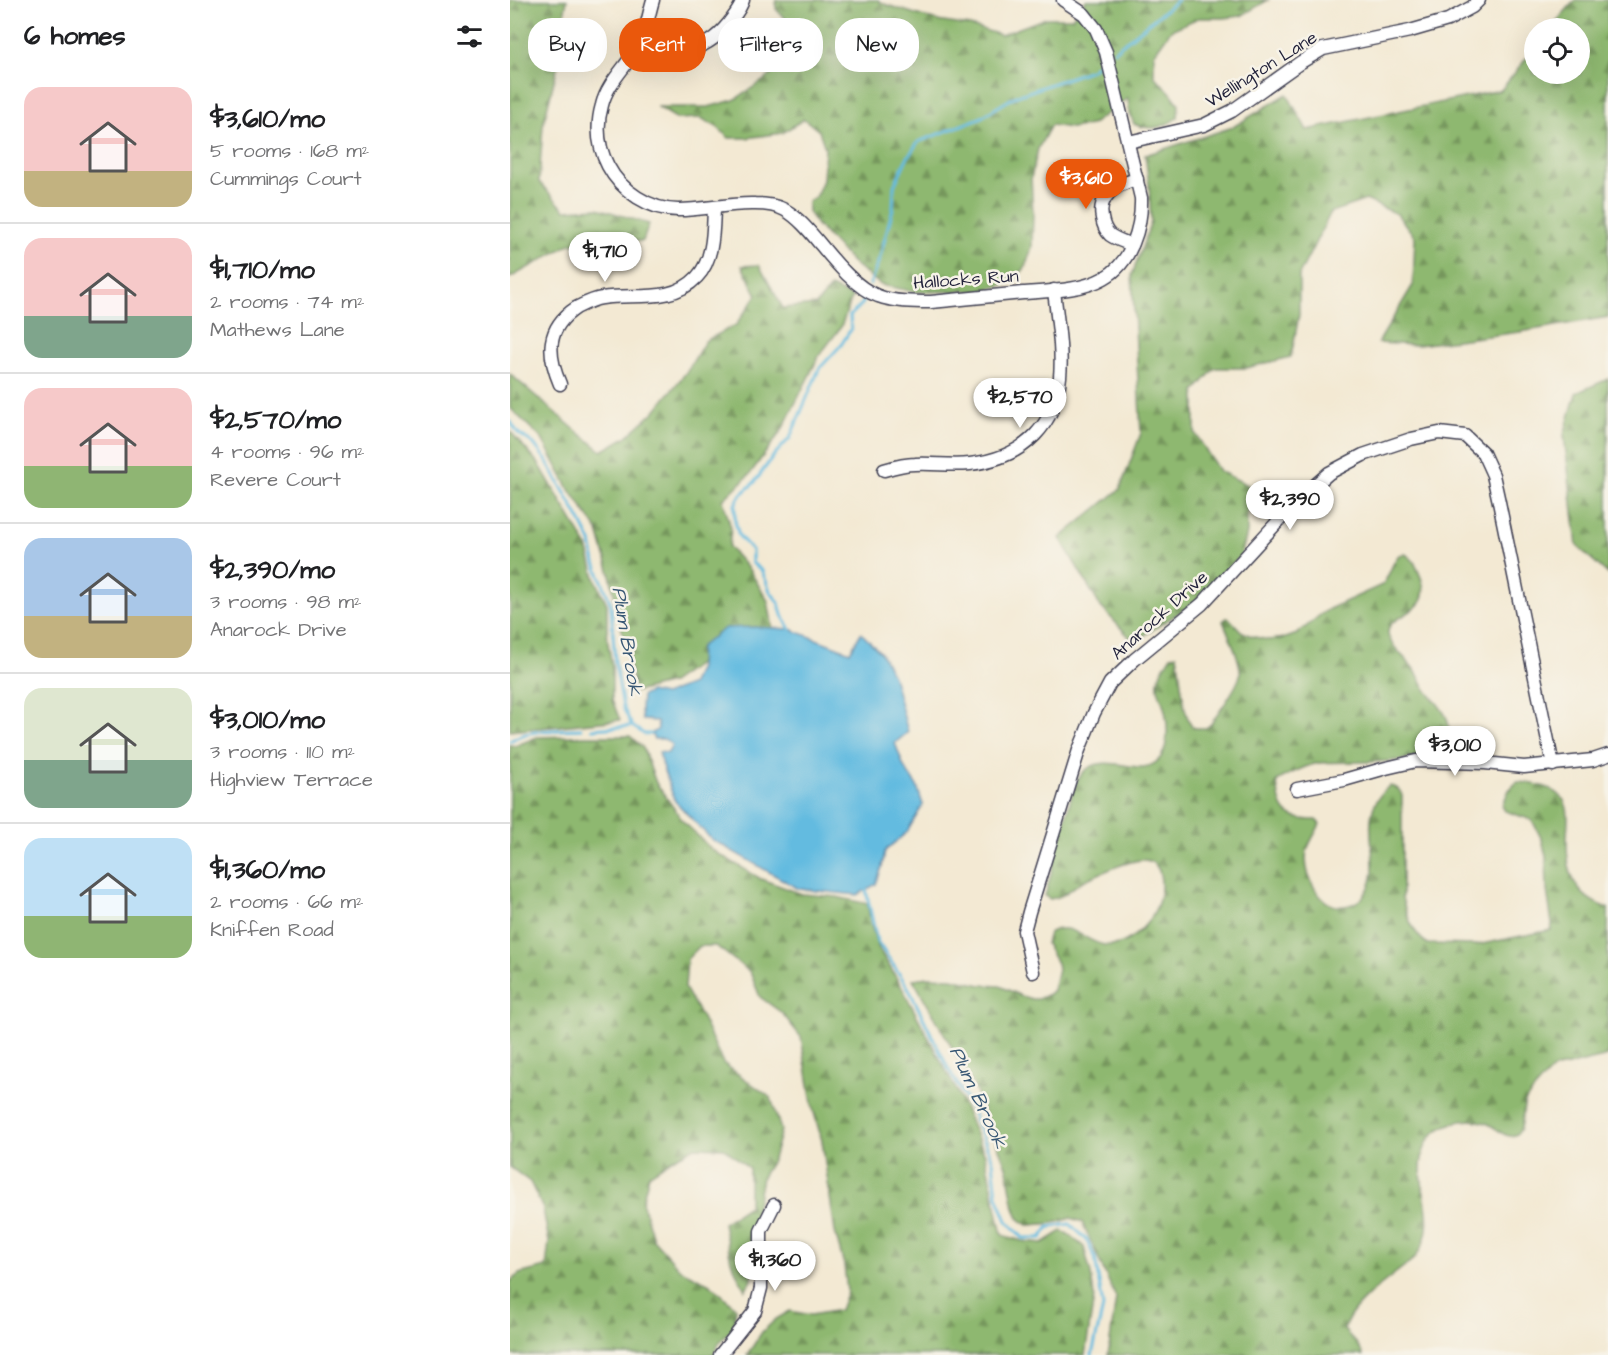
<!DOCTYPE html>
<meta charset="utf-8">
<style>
body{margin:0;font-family:"Architects Daughter",sans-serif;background:#f6f6f6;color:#202124;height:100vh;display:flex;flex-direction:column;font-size:22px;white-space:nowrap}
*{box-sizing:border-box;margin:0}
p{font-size:20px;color:#757577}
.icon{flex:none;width:33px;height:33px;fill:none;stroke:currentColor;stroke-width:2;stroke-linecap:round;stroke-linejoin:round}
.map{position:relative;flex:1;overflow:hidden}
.side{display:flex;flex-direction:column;background:#fff;width:510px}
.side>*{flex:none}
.banner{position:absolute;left:18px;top:18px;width:570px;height:54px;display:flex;gap:12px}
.controls{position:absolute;left:1014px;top:18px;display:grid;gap:12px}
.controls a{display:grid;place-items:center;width:66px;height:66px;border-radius:50%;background:#fff;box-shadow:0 6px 24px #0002;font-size:30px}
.price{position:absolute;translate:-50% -51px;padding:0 14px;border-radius:21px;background:#fff;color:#222;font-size:20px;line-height:39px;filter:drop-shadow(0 2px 3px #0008)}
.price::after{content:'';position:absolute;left:50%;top:36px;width:18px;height:14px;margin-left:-9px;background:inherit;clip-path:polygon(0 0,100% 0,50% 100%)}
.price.selected{background:#ea580c;color:#fff}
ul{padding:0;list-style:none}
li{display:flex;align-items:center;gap:18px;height:150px;padding:0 24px}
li+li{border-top:2px solid #e0e0e0}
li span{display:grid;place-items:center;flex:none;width:168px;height:120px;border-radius:18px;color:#555}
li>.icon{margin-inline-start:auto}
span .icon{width:72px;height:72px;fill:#fffc;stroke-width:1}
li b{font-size:26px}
h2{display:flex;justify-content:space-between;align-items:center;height:72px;padding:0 24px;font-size:26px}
.tag{padding:0 21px;border-radius:24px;background:#fff;box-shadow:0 6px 24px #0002;font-size:21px;line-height:54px}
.tag.selected{background:#ea580c;color:#fff}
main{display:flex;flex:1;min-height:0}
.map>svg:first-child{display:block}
</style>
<main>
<section class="side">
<h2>6 homes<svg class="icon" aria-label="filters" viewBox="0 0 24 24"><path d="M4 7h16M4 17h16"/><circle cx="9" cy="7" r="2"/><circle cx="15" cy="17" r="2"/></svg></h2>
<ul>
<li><span style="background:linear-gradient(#f6c9c9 70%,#c2b280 0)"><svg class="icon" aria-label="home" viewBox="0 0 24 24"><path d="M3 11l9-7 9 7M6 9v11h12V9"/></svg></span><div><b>$3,610/mo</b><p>5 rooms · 168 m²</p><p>Cummings Court</p></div></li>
<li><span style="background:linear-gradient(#f6c9c9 65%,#7fa58c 0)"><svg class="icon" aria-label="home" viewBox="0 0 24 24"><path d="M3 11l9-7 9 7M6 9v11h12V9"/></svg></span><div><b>$1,710/mo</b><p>2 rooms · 74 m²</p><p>Mathews Lane</p></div></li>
<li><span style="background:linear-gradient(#f6c9c9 65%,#8fb573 0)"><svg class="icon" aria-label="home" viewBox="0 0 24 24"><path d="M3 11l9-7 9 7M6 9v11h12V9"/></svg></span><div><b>$2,570/mo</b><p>4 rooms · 96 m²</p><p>Revere Court</p></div></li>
<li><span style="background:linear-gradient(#a9c7e8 65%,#c2b280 0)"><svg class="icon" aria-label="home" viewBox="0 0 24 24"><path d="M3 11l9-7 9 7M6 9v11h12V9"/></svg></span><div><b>$2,390/mo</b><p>3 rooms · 98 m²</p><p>Anarock Drive</p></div></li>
<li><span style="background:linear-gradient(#dfe7d0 60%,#7fa58c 0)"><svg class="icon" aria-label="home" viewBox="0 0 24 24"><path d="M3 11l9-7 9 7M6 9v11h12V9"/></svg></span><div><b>$3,010/mo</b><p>3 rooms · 110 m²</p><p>Highview Terrace</p></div></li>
<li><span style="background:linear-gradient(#bfe0f5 65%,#8fb573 0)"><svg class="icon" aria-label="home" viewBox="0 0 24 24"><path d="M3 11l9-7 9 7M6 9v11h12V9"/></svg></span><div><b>$1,360/mo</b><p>2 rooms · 66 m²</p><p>Kniffen Road</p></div></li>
</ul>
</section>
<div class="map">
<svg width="1098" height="1355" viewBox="0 0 1098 1355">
<defs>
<pattern id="forest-firs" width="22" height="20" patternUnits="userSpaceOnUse" patternTransform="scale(1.5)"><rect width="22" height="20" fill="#8eb86f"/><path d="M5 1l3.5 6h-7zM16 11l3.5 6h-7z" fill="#74955c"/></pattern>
</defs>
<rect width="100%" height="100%" fill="#f7f3e8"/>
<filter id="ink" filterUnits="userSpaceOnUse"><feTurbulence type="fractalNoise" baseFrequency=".0167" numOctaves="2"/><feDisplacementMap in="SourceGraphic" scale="12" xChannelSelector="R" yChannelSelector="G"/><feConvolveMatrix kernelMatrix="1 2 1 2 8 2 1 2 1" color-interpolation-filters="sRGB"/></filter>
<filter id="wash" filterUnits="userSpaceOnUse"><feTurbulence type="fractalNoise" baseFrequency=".008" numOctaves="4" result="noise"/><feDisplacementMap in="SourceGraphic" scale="24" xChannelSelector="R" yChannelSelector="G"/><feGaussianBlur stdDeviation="1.35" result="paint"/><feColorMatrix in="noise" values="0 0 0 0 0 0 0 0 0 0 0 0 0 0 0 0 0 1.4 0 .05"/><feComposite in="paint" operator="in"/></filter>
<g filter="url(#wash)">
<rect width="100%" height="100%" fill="#f3e9d3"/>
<g fill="url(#forest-firs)" stroke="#586d55" stroke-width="1.5">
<path d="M0,0H57L55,10L48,65L33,125L29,182L55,210L88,208L139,224L133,241L60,244L0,278Z"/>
<path d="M266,0H368L374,4L427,21L460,26L491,35L536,18H562L576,0H758L731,16L714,18H688L661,30L644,54V76L661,93L669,104L668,117C654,128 641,131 624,124L619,111L618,98L581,125L561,128L541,125L528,149L521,178L523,213L522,247L515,268L502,282L471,291L406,292L371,285L343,263L307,225L298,212V202L306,196L313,180L315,148L309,131L294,119L272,133L236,138H219L207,127L191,118L167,119L148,107H198L224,100L260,76L279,51L281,35L277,21L266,9Z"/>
<path d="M1065,0H1098V317L1010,332L908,345L868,343L903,285L905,237L887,214L856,200L821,212L789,275V315L781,357L736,368H705L685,391V433L709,471L738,485L737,533L731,556L705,580L684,603L624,642L590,606L550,538L610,489L631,433L622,275L641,222L639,184L635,155L723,127L777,94L797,130L991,90L1024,49V74H1070V28H1041Z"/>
<path d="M249,265L273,308L306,305L321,287L342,297L331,327L309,356L272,430L240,474L213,500L221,528L219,547L240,571L258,601L263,629L193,661L161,683L125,692L99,570L88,531L58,487L32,439L0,408V374L63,428L92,451L116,437L144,412L178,370L195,341L226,325L247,295L232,266Z"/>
<path d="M1098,379V574L1067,546L1054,435L1066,393Z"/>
<path d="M0,431L29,464L77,546L85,578L97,604V637L102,666V700L110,720L0,731Z"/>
<path d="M895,554C904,558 906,566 910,575C929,621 866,610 880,640C885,650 896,658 903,668C909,675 912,684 917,691C927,704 947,721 935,739C915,769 842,760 809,763C794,766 781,773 767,781C769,811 775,820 806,820L810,824C805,835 796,846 796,858C796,879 811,910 835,906C841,905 847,903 852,898C881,866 839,819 879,786C887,787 890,789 892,796V898C896,914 903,935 918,944L967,945L1041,930L1042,924L1037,890L1036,856L1032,840L1022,820L995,811L992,806L999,790L1007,782C1024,783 1050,787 1056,805C1060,815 1057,827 1057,837C1056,871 1063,897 1098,908V1056C1085,1059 1071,1062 1058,1066C1054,1067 1048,1067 1044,1069C1038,1073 1021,1093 1016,1100C1010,1109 1017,1134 1002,1136C993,1137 986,1127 978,1124C957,1115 923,1124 915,1147C900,1187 935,1217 905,1258C884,1275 840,1304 834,1330L847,1344L853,1355H598L606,1298L572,1222L561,1218C546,1224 532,1224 517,1225L508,1218L504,1208L497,1169L464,1086L403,979L418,977L442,978L471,985L490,986L511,996L522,999H528L539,994L543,990L548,969L547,963L536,944L539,933C561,919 575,943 595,945C622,949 650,914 651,889C653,849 626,859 601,869C591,873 581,877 571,882C559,890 555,897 540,899L535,896L565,783C569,779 572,772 577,769C602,752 634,781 651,757C659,745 658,721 654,707C652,698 646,690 648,681C650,671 656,664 661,656L667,655C671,673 672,719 684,728H696L701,724C708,713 728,687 730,675C732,662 718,634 713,621L718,617L731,631L741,636L758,640L776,638L787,634L810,615L819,609L872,585C880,576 880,566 889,555Z"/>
<path d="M64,736H120L133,748L146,783L173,821L202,850L251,879L292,894L327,897L358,904L360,922L369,949L389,982L449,1095L475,1155L492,1235L512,1241L533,1243L552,1231L558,1234L574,1247L581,1274L584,1297L575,1355H237L252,1332L266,1319L280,1311L301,1315L330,1310L337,1291L334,1265L325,1232L312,1141L303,1109L291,1037L272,1013L250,997L240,972L206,946H190L177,959L175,988L192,1018L213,1063L261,1098L271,1130L263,1159L252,1177L245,1215L242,1279L235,1290L221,1261L213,1223L239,1206V1168L214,1148L185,1147L166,1157L139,1175L132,1202L143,1239L171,1270L200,1284L226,1308L224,1327L209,1343L204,1355H0V1282L9,1274L36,1267L39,1242L33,1209L20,1182L0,1167V745L5,746L27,737Z"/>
</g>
<path fill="#63bbe0" stroke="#426e8e" stroke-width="1.5" d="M244,627L280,629L340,652L351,633L371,653L383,676L398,732L385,743L394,767L407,786L413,805L397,832L375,851L372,867L366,884L348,895L289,889L201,839L165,801L154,771L149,752L158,753L162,745L154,739H144L141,734L148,729L147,721L132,720L131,710L132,696L140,692L154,695L182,684L189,667L190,647L215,628Z"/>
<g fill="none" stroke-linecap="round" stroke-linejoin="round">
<g stroke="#63bbe0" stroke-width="3">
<path d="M604,51L668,0"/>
<path d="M360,284L370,257L383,208L384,186L396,160L408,142L470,118L504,97L581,70L591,62"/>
<path d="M0,421L8,433L24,444L36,460L70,520L81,542L85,563L101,604L105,662L113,707L122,726L134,734H141"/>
<path d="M280,629L272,615L269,603L260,591L252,571L242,563V550L229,536L225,521V505L231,494L244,483L265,454L280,438L309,369L331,345L341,329L340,316L353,303L354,298"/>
<path d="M82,729L122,726"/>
<path d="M0,741C17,729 51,730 71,729"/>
<path d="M356,890L367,941L398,987L437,1066L460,1106L483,1161L487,1196L497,1221L513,1238H531L539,1227L560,1224L576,1239L585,1258L593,1307L582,1355"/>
</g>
</g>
</g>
<g filter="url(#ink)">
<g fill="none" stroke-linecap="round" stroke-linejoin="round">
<g stroke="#414052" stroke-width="15">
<g id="minor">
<path d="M143,0C139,13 137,27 132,39C122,62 98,80 92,105C86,126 88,147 98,166C111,191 140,210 168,210C194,210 219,203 245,204C255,204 266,205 275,210C289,218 301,233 311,245C325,262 347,289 368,296C384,302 404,302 421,302C452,299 483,296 513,293C539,291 571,291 594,278C621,263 632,227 631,198L596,52L586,29L574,14L553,0"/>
<path d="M132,39C169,51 190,58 218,24C224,16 230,10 233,0"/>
<path d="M618,142L694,125L722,111L791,62L813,49L900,31L938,20L962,7L969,0"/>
<path d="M622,245C615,242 607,240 600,235C595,230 593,224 592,218C587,195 608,184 627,179"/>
<path d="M50,384C37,354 36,328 66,308C74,304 83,299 92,298C124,293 162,304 187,277C204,259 203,230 204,208"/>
<path d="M374,470C384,467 394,464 405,464C423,463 442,466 460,464C485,461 508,453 525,435C563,396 549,339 544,290"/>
<path d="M787,789L834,780L876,768L906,761L975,763L1014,767L1083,760L1098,755"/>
<path d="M523,972L514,931L519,912L569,750L584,713L600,683L624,660L692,604L786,502L819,473L853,455L901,439L929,433L955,436L973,453L983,475L989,502L1043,765"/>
<path d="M210,1355L245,1311L251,1288V1231L264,1205"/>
</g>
</g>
<use href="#minor" stroke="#fff" stroke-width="12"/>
</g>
</g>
<g text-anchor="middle" stroke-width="5" stroke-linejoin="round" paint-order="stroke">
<g font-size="18" fill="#22223b" stroke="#f7f3e8">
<text transform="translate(751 69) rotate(-32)" y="6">Wellington Lane</text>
<text transform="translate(456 279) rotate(-4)" y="6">Hallocks Run</text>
<text transform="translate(649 615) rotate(-42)" y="6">Anarock Drive</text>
</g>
<g font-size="20" font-style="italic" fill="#395875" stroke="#f7f3e8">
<text transform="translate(118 641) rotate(81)" y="7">Plum Brook</text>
<text transform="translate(469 1097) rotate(65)" y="7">Plum Brook</text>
</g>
</g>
</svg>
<div class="controls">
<a><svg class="icon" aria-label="locate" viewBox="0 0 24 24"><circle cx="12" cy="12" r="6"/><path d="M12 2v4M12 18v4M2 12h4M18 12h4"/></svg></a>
</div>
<b class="price selected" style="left:576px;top:210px">$3,610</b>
<b class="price" style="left:95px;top:283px">$1,710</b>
<b class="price" style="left:510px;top:429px">$2,570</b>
<b class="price" style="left:780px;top:531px">$2,390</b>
<b class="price" style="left:945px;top:777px">$3,010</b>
<b class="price" style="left:265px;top:1292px">$1,360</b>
<div class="banner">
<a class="tag">Buy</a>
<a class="tag selected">Rent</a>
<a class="tag">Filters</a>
<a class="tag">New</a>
</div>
</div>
</main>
